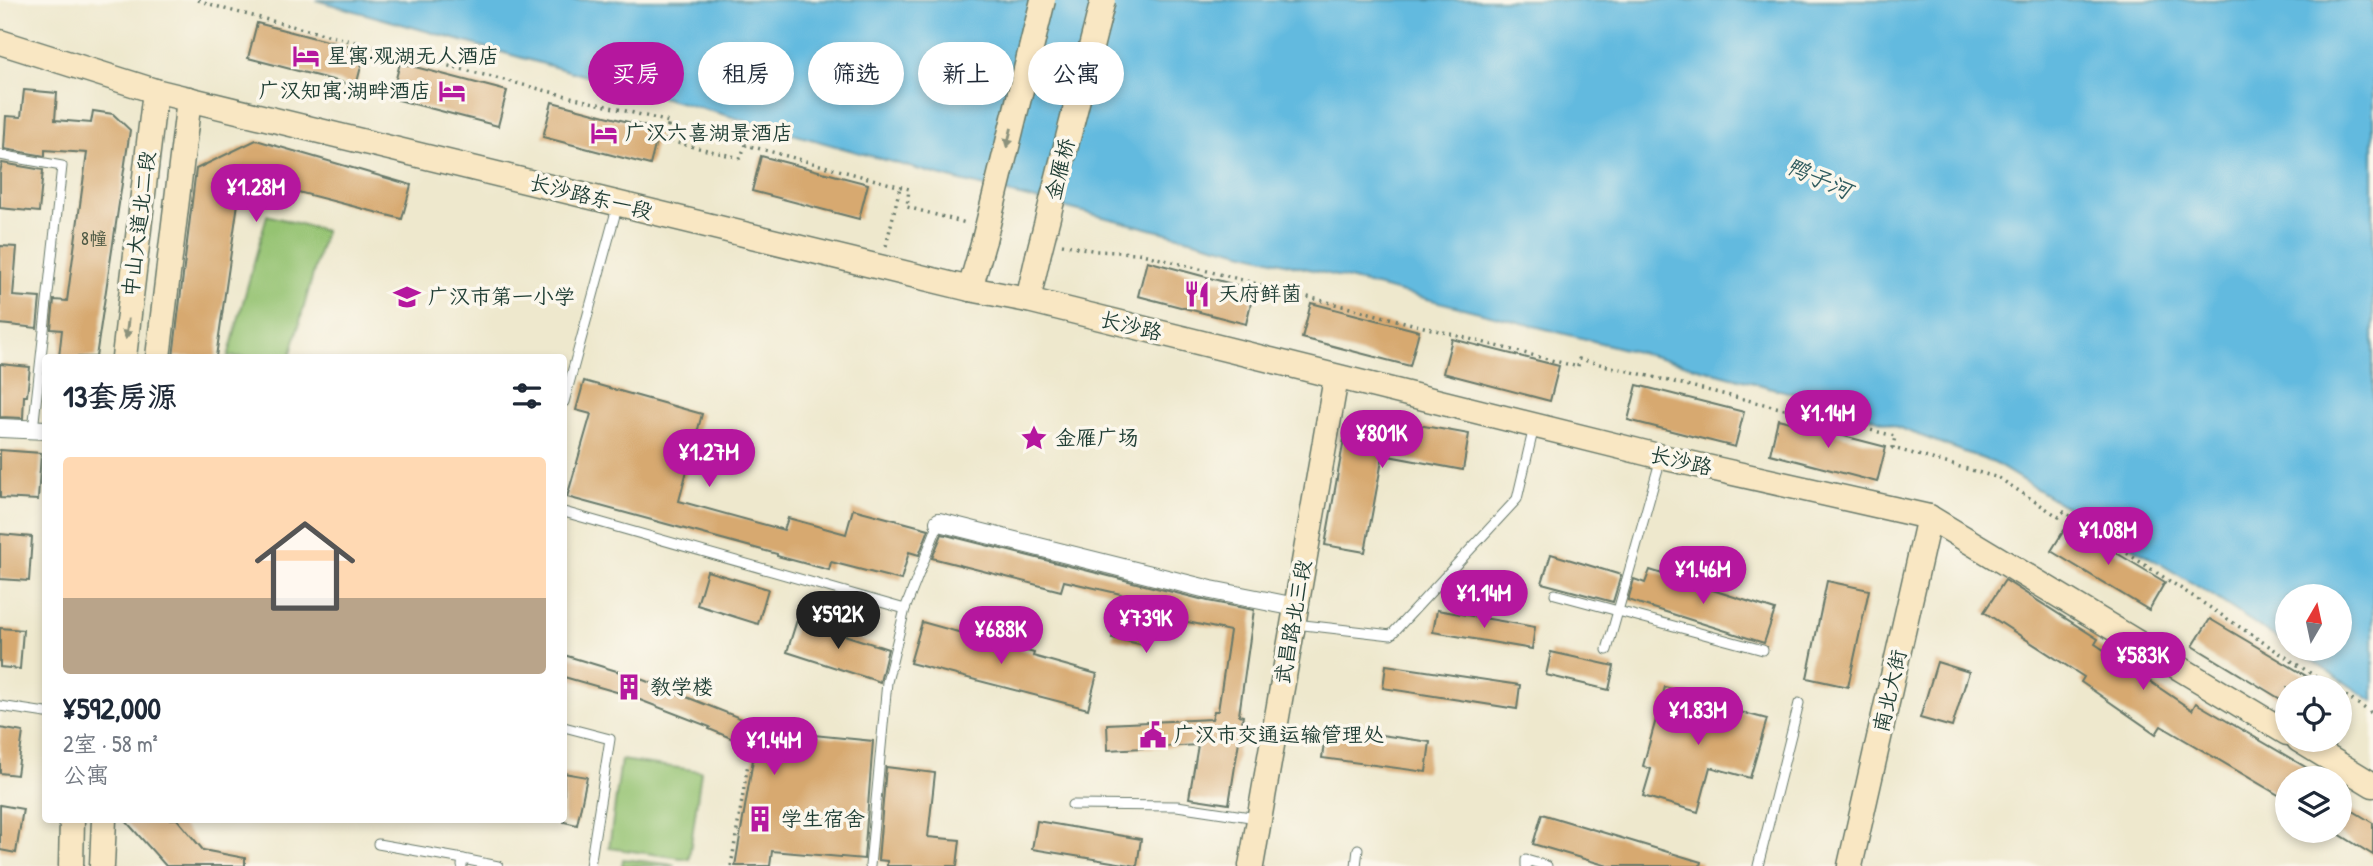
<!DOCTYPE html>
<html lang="zh">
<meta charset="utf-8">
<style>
body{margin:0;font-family:"Patrick Hand","LXGW WenKai TC",sans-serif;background:#f6f6f7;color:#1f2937;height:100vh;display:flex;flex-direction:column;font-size:26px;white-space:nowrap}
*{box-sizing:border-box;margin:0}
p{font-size:23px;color:#747a83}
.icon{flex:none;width:38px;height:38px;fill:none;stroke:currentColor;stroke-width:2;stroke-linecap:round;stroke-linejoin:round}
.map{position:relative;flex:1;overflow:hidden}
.panel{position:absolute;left:42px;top:354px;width:525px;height:469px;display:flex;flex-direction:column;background:#fff;border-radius:7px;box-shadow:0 4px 10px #0003}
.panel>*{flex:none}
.guide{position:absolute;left:588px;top:42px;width:665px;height:63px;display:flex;gap:14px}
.needle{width:46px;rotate:9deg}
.controls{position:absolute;left:2275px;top:584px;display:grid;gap:14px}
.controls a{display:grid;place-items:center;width:77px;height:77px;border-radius:50%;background:#fff;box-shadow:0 4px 10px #0003;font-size:35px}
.price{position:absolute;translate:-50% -60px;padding:0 16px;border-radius:24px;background:#b5179e;color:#fff;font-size:23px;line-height:46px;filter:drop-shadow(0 2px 4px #0008)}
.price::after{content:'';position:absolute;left:50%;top:42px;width:21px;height:16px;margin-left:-10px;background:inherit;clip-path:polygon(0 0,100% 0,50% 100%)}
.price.on{background:#222;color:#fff}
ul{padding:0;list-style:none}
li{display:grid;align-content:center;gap:14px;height:371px;padding:0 21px}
li span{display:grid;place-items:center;height:217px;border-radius:7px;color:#555}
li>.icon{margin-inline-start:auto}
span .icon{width:126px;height:126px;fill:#fffc;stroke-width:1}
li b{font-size:30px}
h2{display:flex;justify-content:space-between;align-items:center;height:84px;padding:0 21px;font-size:30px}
.chip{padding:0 24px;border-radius:32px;background:#fff;box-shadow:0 4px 10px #0003;font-size:24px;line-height:63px}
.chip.on{background:#b5179e;color:#fff}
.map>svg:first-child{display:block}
</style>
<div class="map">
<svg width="2373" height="866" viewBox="0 0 2373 866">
<rect width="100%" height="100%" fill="#fbf7ec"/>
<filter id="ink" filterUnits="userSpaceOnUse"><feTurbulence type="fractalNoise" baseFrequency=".0143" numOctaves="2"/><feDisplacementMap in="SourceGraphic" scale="14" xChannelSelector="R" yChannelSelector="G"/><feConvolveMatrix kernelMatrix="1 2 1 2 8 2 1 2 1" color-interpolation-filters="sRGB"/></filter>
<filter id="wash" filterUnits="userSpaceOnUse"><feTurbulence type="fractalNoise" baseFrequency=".00686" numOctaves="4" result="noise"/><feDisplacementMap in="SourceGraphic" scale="28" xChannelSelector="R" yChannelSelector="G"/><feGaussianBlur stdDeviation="1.57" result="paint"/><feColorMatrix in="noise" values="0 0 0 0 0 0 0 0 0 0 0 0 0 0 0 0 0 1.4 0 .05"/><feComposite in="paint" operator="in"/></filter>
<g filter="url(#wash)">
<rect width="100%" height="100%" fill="#eee8cd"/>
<g fill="#95c372" stroke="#5a8053" stroke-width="2">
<path d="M267,215L325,231L290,357H228Z"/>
<path d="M621,760L701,771L689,859L609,848Z"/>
<path d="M623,859L674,865V866H622Z"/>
</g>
<path fill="#62badf" stroke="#407c8a" stroke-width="2" d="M316,0H2370L2373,3V701L2294,649H2340V597H2287V645L2210,594L1994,463L1843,407L1680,363L949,178Z"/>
<g id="blocks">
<g fill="#d7a970">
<path d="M257,23L365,51L356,86L248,58Z"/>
<path d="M400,63L507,91L498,126L391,98Z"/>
<path d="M24,90L57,93L55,120L91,123L93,111L113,114L130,130L96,357H59L62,330L51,329L54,300L67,301L87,153L45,150V156L4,149L6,116L21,117Z"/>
<path d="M552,102L659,130L650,165L543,137Z"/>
<path d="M256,140L411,185L402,219L260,182L239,196L216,357H173L196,169Z"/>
<path d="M761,156L868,184L859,219L752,191Z"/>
<path d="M2,163L43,170L39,212L0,208V173Z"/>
<path d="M0,246L17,247L13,296L40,298L37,328L0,324Z"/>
<path d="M1147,261L1254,290L1246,324L1138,296Z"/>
<path d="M1311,303L1419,331L1410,366L1302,338Z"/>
<path d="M1452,339L1559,366L1550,401L1443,373Z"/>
<path d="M0,364L30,367L27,396H24L23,418L0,417Z"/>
<path d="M584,381L702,414L679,501L784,530L788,518L846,534L853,509L929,529L919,555L909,552L901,580L831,562L829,570L777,556V554L567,497L591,414L576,410Z"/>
<path d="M1637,385L1744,412L1735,447L1628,420Z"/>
<path d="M1368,416L1469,434L1463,470L1383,455L1365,552L1325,545L1346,428Z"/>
<path d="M1778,419L1886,447L1877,482L1770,454Z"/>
<path d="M0,450L41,453L38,500L0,498Z"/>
<path d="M2068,524L2165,582L2149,610L2051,551Z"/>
<path d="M0,534L32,537L29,581L0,579Z"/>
<path d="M942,534L1208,601L1254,610L1239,715L1243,716L1229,804L1189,798L1198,745L1108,750L1107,724L1212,719L1214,711H1218L1230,631L1150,614L1144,645L1112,638L1121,594L1064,581L1061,591L932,558Z"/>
<path d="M1551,554L1621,575L1613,602L1542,583Z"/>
<path d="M1650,570L1775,610L1764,643L1628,600L1634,579L1645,583Z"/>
<path d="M707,571L768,589L758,624L697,605Z"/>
<path d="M2005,580L2098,639L2095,644L2192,710L2196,703L2326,779H2287V800L2161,726L2156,734L2081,682L2084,677L1984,612Z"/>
<path d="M1827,581L1869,590L1848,687L1807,678Z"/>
<path d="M1437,610L1535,627L1532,649L1433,632Z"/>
<path d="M2210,619L2308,677L2301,688H2287V703L2193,646Z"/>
<path d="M797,620L888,649L880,682L787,652Z"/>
<path d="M922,622L1034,653L1033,656L1097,674L1088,709L910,663Z"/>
<path d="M0,628L23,630L20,669L0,667Z"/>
<path d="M1551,652L1614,666L1609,690L1546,675Z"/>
<path d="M564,655L633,676L745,720L744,722L812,746L814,735L873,741L864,859L772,851L770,866H735L755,748L709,729L710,727L627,695L564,677Z"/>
<path d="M1937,662L1969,672L1952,727L1920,718Z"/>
<path d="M1386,665L1520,685L1517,709L1383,688Z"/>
<path d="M1665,687L1726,704L1725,708L1767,719L1750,778L1710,767L1698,812L1643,796L1651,769L1643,766Z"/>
<path d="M1326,727L1430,742L1426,772L1322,758Z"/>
<path d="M0,728L23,732L17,775L0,773Z"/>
<path d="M886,767L935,773L928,837L960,840L957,866H887V861L878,860Z"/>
<path d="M564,773L587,777L577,825L564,822Z"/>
<path d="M2340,803L2373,823V855L2334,831H2342Z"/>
<path d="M0,805L23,809L16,853L0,850Z"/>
<path d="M1542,814L1701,862L1700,866H1608L1533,844Z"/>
<path d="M124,819H177L203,850L245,858V866H166Z"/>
<path d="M1037,821L1141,839L1137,866L1032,849Z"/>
</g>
</g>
</g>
<g filter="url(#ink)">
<use href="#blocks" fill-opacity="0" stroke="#67796a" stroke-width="2"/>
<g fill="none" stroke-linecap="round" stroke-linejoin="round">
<g stroke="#67796a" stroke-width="11">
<g id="lane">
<path d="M0,155L62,166L33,430"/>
<path d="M564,402L618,204"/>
<path d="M564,512L905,609"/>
<path d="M1555,594L1763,650"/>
<path d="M1295,624L1391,635L1517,499L1534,427"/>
<path d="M1607,650L1661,458"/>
<path d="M0,706L46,713"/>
<path d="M564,727L610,739L590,866"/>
<path d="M1072,805L1177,806L1257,818"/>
<path d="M378,844L463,859L462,866"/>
<path d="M463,859L498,866"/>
<path d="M870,866L887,682L905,609L939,522"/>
<path d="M1356,866L1358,849"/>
<path d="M1526,866V860L1547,866"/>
<path d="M1758,866L1799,703"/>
</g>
</g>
<g stroke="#67796a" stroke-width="20">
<g id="street">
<path d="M0,428L46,430"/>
<path d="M939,522L1211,590L1296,607"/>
</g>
</g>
<g stroke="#67796a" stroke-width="27">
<g id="secondary">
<path d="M0,42L155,91L970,289L1028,300L1662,457L1929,517L2287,733"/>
<path d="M970,289L984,240"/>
<path d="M1028,300L1038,256"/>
<path d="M124,357L155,91"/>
<path d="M158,357L189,99"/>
<path d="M2299,740L2373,785"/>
<path d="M71,866L72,819"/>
<path d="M102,866L104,819"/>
<path d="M1251,866L1336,378"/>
<path d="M1850,866L1929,517"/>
</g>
</g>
<g stroke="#67796a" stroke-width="3.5" stroke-dasharray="2 5" stroke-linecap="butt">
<path d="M198,0L225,9L669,122L665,140L740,158L746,145L909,189L907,207L966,223"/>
<path d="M1062,244L1096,251L1138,253L1578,367L1579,359L1895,436L1893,448L1999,478L2059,517L2064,512L2333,688"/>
<path d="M886,246L900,187"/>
<path d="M2340,692L2373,714"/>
<path d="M731,866L748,764"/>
</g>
<use href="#lane" stroke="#fff" stroke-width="9"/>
<use href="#street" stroke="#fff" stroke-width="18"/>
<use href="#secondary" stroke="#f9e7c3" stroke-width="24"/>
<g stroke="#67796a" stroke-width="27" stroke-linecap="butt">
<g id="secondary-bridge">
<path d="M984,240L1043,0"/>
<path d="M1038,256L1103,0"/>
</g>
</g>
<use href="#secondary-bridge" stroke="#f9e7c3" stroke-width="24"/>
</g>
<defs><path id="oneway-solid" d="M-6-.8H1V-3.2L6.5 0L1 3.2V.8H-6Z" transform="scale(1.75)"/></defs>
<g fill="#8c927c">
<use href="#oneway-solid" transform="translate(1009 138) rotate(104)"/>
<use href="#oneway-solid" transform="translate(127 329) rotate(97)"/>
</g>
</g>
<defs>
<g id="hotel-bare" transform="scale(2.1)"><path d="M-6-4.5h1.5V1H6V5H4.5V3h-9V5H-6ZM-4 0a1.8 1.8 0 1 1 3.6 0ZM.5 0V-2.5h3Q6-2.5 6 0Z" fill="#b5179e" stroke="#fbf7ec" stroke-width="2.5" paint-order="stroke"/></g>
<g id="restaurant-bare" transform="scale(2.1)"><path d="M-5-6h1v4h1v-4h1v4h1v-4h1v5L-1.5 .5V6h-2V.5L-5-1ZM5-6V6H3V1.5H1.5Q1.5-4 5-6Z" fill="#b5179e" stroke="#fbf7ec" stroke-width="2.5" paint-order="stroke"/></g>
<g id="school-bare" transform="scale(2.1)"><path d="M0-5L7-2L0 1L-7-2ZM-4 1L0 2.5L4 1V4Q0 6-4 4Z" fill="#b5179e" stroke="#fbf7ec" stroke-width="2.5" paint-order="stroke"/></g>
<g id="sight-bare" transform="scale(2.1)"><path d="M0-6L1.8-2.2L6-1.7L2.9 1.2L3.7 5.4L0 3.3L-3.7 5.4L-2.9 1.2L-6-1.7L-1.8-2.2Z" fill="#b5179e" stroke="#fbf7ec" stroke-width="2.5" paint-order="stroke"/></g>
<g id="building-bare" transform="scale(2.1)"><path d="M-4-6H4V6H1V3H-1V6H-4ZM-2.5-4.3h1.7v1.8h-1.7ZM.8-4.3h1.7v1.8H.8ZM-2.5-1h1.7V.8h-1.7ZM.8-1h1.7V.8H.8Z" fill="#b5179e" stroke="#fbf7ec" stroke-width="2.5" paint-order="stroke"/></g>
<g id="civic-bare" transform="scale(2.1)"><path d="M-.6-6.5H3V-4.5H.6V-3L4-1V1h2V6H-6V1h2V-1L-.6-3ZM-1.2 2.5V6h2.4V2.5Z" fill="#b5179e" stroke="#fbf7ec" stroke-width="2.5" paint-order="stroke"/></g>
</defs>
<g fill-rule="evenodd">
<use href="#hotel-bare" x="306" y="56"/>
<use href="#hotel-bare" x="452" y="91"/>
<use href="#hotel-bare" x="604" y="133"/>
<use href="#restaurant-bare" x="1197" y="294"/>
<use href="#school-bare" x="407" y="297"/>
<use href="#sight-bare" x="1034" y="438"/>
<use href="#building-bare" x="629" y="687"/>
<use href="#civic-bare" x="1153" y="735"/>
<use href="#building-bare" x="760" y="819"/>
</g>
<g text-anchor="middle" stroke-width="7" stroke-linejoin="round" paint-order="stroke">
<g font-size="18" fill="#4d5843">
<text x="94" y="245">8幢</text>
</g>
<g font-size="21" fill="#1f3d34" stroke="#fbf7ec" text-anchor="start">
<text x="327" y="63">星寓·观湖无人酒店</text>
<text x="431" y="98" text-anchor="end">广汉知寓·湖畔酒店</text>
<text x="625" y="140">广汉六喜湖景酒店</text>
<text x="1218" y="301">天府鲜菌</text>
<text x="428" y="304">广汉市第一小学</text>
<text x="1055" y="445">金雁广场</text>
<text x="650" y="694">教学楼</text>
<text x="1174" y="742">广汉市交通运输管理处</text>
<text x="781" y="826">学生宿舍</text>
</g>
<g font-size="21" fill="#1f3d34" stroke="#fbf7ec">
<text transform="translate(1060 169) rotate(-76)" y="7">金雁桥</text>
<text transform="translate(591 197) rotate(14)" y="7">长沙路东一段</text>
<text transform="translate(139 224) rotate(-83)" y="7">中山大道北二段</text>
<text transform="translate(1131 326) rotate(14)" y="7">长沙路</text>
<text transform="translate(1681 461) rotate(13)" y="7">长沙路</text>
<text transform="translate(1293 622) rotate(-80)" y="7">武昌路北三段</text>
<text transform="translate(1890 691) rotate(-77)" y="7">南北大街</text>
</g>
<g font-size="23" font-style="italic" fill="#305c5f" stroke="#fbf7ec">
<text transform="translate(1819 178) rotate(24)" y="8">鸭子河</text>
</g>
</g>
</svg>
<div class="controls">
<a><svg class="needle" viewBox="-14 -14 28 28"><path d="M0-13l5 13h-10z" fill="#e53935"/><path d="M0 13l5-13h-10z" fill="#747a83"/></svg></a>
<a><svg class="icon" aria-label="locate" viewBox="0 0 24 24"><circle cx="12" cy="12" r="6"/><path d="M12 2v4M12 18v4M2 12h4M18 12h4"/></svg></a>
<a><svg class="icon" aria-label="layers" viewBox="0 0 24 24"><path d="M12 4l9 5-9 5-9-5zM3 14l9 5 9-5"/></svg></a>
</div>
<b class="price" style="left:256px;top:224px">¥1.28M</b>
<b class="price" style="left:1828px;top:450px">¥1.14M</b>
<b class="price" style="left:1382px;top:470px">¥801K</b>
<b class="price" style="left:709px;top:489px">¥1.27M</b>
<b class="price" style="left:2108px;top:567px">¥1.08M</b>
<b class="price" style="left:1703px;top:606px">¥1.46M</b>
<b class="price" style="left:1484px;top:630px">¥1.14M</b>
<b class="price on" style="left:838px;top:651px">¥592K</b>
<b class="price" style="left:1146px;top:655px">¥739K</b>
<b class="price" style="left:1001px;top:666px">¥688K</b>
<b class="price" style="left:2143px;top:692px">¥583K</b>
<b class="price" style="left:1698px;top:747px">¥1.83M</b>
<b class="price" style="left:774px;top:777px">¥1.44M</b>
<div class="guide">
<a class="chip on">买房</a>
<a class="chip">租房</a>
<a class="chip">筛选</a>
<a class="chip">新上</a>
<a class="chip">公寓</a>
</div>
<section class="panel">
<h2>13套房源<svg class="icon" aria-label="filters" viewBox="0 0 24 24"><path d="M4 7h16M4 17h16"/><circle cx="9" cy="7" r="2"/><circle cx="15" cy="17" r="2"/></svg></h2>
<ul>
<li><span style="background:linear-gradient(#ffd9b3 65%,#b9a48a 0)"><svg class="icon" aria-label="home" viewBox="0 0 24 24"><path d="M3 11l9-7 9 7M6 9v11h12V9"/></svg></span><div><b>¥592,000</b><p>2室 · 58 m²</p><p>公寓</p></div></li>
</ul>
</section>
</div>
